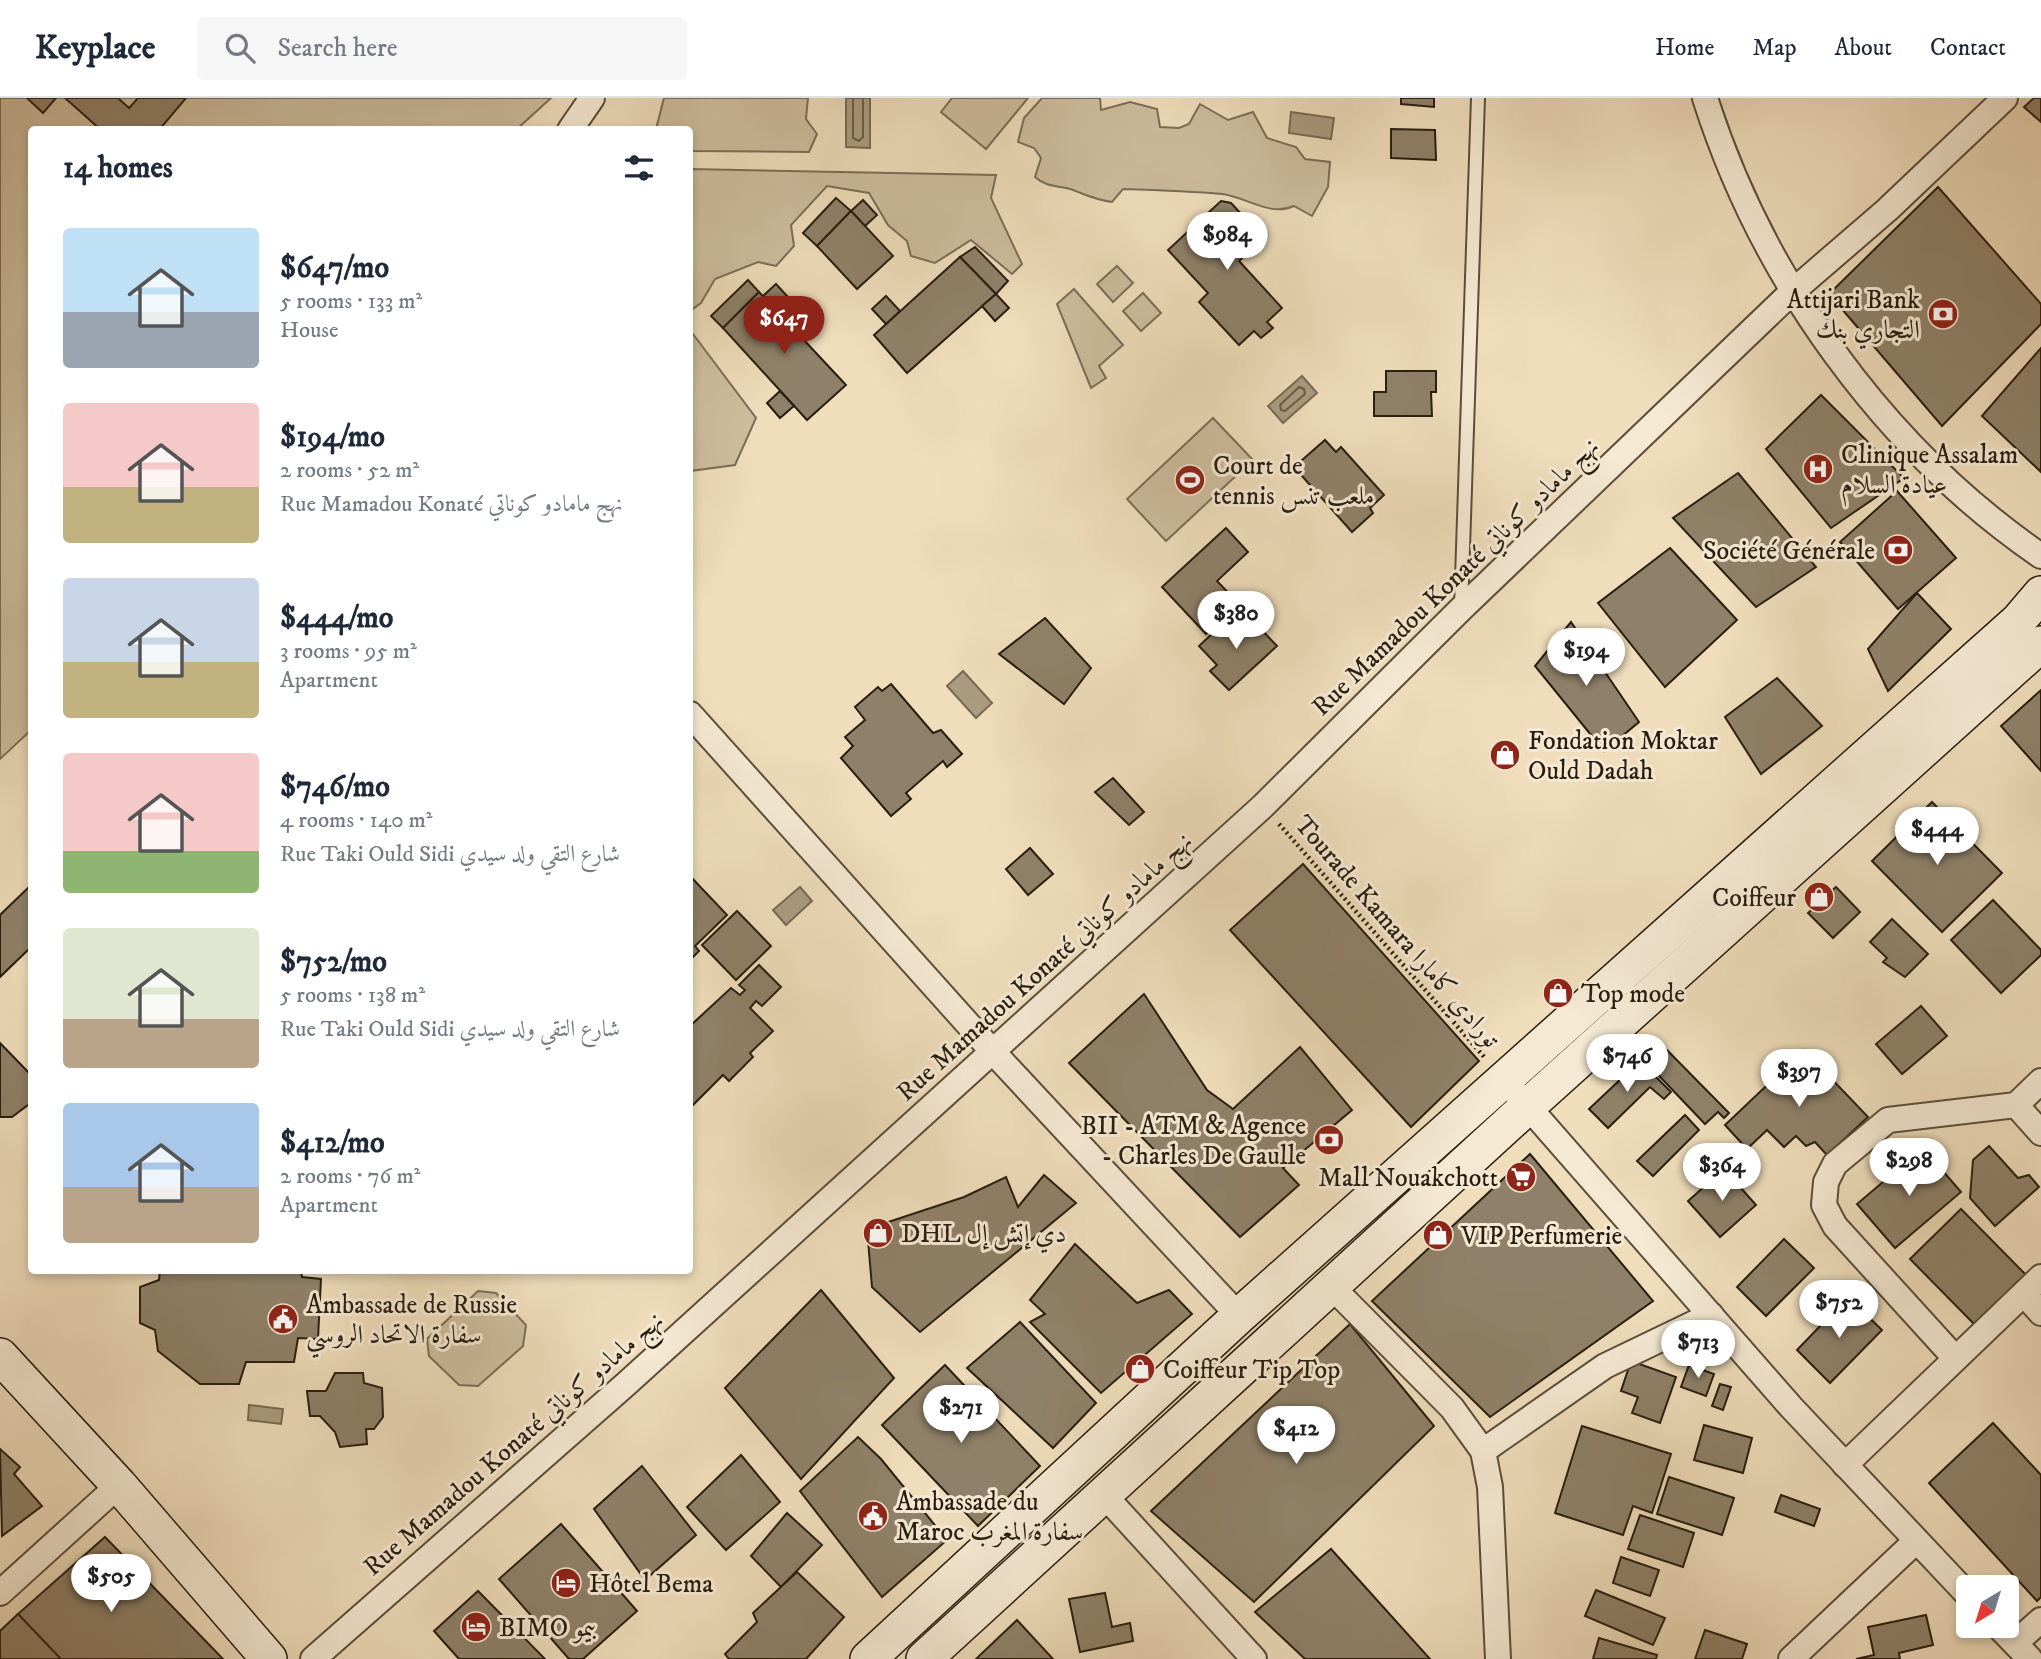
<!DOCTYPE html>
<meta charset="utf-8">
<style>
body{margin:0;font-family:"IM FELL DW Pica",Amiri,serif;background:#f6f6f7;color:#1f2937;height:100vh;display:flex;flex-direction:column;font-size:26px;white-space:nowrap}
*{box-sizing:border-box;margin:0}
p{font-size:23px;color:#747a83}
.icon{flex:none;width:38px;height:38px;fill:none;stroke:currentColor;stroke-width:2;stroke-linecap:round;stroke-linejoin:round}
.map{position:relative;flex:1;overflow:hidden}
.details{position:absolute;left:28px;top:28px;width:665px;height:1148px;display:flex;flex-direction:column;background:#fff;border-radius:7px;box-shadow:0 4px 10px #0003}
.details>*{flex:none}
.needle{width:46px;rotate:218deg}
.tools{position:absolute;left:1956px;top:1477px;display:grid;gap:14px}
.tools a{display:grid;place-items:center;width:63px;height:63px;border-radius:7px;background:#fff;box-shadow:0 4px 10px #0003;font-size:35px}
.price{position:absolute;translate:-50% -60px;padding:0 16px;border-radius:24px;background:#fff;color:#222;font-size:23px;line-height:46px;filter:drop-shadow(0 2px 4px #0008)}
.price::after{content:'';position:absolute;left:50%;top:42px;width:21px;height:16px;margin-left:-10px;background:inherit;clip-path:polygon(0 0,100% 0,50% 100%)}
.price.selected{background:#8f2418;color:#fff}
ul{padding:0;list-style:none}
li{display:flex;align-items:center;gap:21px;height:175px;padding:0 35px}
li span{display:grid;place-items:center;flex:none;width:196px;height:140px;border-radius:7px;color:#555}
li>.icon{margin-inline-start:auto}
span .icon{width:84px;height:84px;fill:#fffc;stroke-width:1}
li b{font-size:30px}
h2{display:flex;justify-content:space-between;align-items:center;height:84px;padding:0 35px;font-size:30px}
header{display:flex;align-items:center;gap:42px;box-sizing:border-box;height:98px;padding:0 35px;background:#fff;border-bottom:2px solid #e0e1e3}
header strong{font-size:33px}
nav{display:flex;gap:38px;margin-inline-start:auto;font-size:24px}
.search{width:490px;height:63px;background:#f6f6f7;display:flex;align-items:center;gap:18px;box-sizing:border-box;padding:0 24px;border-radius:7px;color:#747a83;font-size:26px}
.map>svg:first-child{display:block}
</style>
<header>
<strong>Keyplace</strong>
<div class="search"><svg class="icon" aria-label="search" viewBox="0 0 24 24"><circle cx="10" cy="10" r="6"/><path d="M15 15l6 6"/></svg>Search here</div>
<nav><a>Home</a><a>Map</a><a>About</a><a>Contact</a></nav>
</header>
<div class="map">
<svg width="2041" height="1561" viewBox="0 0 2041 1561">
<rect width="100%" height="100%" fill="#efddbb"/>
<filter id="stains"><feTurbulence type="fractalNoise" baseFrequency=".00286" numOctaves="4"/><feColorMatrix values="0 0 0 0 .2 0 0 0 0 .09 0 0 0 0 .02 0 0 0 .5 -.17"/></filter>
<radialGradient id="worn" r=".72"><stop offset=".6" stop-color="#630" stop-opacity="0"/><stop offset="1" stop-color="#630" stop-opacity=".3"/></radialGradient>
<g fill="#cdbd9e" stroke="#7a6e57" stroke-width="2">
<path d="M0,0H551L517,31L32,32L31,632L0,661Z"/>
<path d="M664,0H808L806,21L817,36L809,54L690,53V32L656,31Z"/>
<path d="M952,0H1028L986,51L941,14Z"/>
<path d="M1042,0H1100L1101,12L1130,4L1157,11L1160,29L1179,30L1189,26L1200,6L1228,22L1253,14L1267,40L1296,49L1305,61L1330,64L1328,89L1312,118L1294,108C1269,119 1247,99 1222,96C1189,93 1156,92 1123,91L1112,104C1093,101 1089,98 1073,92C1059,87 1047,90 1035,79L1041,60L1034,50L1018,44L1024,20Z"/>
<path d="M690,71L996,77L991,100L1022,166L1012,176L971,142L935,165L911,158L907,143L888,127L869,95L827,88L791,127L794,148L776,168L758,164L715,181L701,205L690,213Z"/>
<path d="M1117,168L1133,185L1113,204L1097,186Z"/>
<path d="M1074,191L1123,247L1099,268L1106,280L1091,290L1057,206Z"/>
<path d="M1143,195L1161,215L1141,233L1123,213Z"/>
<path d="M690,232L756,320L735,367L690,373Z"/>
<path d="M1213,320L1253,362L1166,443L1127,401Z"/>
<path d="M478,1193L496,1195L526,1227L523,1248L478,1288L459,1287L429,1258L427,1241Z"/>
</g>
<g fill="#ab9c81" stroke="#776a54" stroke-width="2">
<path d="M846,0H870V50L846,49Z"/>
<path d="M1291,14L1334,20L1331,41L1289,35Z"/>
<path d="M1302,278L1317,295L1283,325L1268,308Z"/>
<path d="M963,573L992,605L976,620L947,588Z"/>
<path d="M800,789L812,803L786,827L773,812Z"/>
<path d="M249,1307L283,1311L281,1326L248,1322Z"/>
</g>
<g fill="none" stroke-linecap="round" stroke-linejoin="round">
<g stroke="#6a5d48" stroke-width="2">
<path d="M853,0V40L859,43L863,39V0"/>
<path d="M1299,289L1304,291L1305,296L1285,313L1281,312L1280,307Z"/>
</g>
</g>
<g fill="#8f8169" stroke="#281e10" stroke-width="2">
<path d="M27,0H56L43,15Z"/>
<path d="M65,0H118L129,10L138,0H186L159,32H101Z"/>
<path d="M1401,0H1434V9L1401,6Z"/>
<path d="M2034,0H2041V24L2024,9Z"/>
<path d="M1391,31L1435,32L1436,62L1391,60Z"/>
<path d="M1938,89L2041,206V226L1942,328L1829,196Z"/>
<path d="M836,100L851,113L817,148L803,135Z"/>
<path d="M863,102L877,117L865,128L851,113Z"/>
<path d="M1221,103L1231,105L1264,141L1239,163L1282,210L1267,224L1273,230L1261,240L1254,233L1239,247L1199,204L1208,195L1168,152Z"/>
<path d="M851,113L893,158L857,191L817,148Z"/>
<path d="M975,149L1008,183L996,196L960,159Z"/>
<path d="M960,159L996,196L907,275L874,237Z"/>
<path d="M748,182L759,194L723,230L711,218Z"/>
<path d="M776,186L788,199L776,211L763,198Z"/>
<path d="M759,194L846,287L807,322L723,230Z"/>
<path d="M996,196L1009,210L995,223L982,208Z"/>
<path d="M886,198L900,213L886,226L872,211Z"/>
<path d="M2041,250V374L1982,318Z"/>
<path d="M1386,273H1436V294H1431L1432,318H1374V294H1386Z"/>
<path d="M780,293L794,308L780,320L767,305Z"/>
<path d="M1821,297L1904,380L1831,430L1766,351Z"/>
<path d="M1325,342L1336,354L1341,349L1384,397L1370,410L1373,415L1352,434L1294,369Z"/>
<path d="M1738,375L1816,469L1756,509L1673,420Z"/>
<path d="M1897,393L1956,460L1898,511L1840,444Z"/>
<path d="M1226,430L1248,454L1217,483L1238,505L1206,536L1162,489Z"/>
<path d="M1670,450L1737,522L1665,589L1598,505Z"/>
<path d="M1917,495L1951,531L1888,593L1868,551Z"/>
<path d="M1231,518L1249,537L1258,528L1277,548L1229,592L1210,573L1217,567L1199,548Z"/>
<path d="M1045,520L1091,570L1064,606L999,556Z"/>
<path d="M1571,524L1639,624L1604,653L1535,568Z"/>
<path d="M1777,580L1822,628L1761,676L1725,619Z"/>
<path d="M891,586L933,635L941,632L962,656L947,669L943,663L906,695L911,701L891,718L841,660L853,648L845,639L865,622L855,609L878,589L882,593Z"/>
<path d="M2041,592V673L2001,628Z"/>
<path d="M1113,680L1144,714L1129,727L1095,694Z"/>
<path d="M1932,704L2002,775L1942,834L1872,763Z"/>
<path d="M1030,750L1053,776L1028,797L1006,771Z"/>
<path d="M1303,766L1479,963L1411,1029L1230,832Z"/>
<path d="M690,778L727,817L695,848L699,853L690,862Z"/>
<path d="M32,786V848L0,879V817Z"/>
<path d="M1836,789L1860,814L1833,840L1808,815Z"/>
<path d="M1993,802L2041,852V857L2001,895L1951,842Z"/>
<path d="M737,813L771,848L736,882L702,847Z"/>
<path d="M1892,821L1928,856L1905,879L1883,864L1887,860L1870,844Z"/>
<path d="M759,867L781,889L762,908L756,903L750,910L773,933L750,955L753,959L729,983L723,977L690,1010V928L731,890L740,897L745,892L739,887Z"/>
<path d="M1144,896L1207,992L1233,1011L1300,949L1352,1012L1283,1070L1299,1087L1240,1139L1069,965Z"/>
<path d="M1921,908L1947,938L1902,976L1876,946Z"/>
<path d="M0,945L32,978V1004L12,1019H0Z"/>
<path d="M1660,945L1729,1015L1724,1020L1718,1014L1705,1026L1643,961Z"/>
<path d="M1804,952L1868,1019L1827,1057L1815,1044L1806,1048L1796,1038L1784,1049L1767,1032L1747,1051L1725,1027Z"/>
<path d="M1640,963L1671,994L1664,1001L1650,989L1608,1030L1589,1011Z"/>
<path d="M1685,1017L1699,1032L1653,1078L1637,1063Z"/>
<path d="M1989,1048L2018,1080L2029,1077L2039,1089L1995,1128L1970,1100L1973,1062Z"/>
<path d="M1923,1050L1961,1094L1895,1150L1857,1106Z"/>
<path d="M1530,1056L1653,1203L1490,1319L1372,1203Z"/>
<path d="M1724,1071L1756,1107L1720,1139L1688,1103Z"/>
<path d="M1044,1077L1076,1105L920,1234L872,1189L867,1131L964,1099L1006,1079L1018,1109Z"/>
<path d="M1961,1111L2029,1180L1978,1230L1910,1161Z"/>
<path d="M1784,1141L1814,1170L1766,1218L1737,1189Z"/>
<path d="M1075,1146L1137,1205L1169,1192L1192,1216L1101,1295L1030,1224L1045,1216L1030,1202Z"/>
<path d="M160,1172H301L302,1179L321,1181L318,1241L298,1240L294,1264H246L239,1286H200L158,1253L155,1232L140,1225V1189L159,1182Z"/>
<path d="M821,1192L894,1280L801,1381L725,1290Z"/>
<path d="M1848,1199L1882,1232L1830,1285L1797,1252Z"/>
<path d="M1020,1224L1096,1305L1053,1350L967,1270Z"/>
<path d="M1350,1226L1434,1328L1254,1504L1151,1413Z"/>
<path d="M1631,1263L1676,1279L1660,1325L1632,1315L1638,1299L1621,1293Z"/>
<path d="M945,1267L1040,1368L978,1428L882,1327Z"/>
<path d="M1689,1267L1714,1276L1706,1298L1681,1289Z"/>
<path d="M335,1275H363L364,1285L382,1290L383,1319L374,1331H366L367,1346L340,1349L335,1334L320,1318H310L307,1293H326Z"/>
<path d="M1720,1286L1731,1289L1723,1312L1712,1308Z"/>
<path d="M1993,1325L2041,1377V1499L2037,1503L1929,1385Z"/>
<path d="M1704,1327L1752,1340L1743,1375L1694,1362Z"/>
<path d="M1582,1328L1671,1356L1652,1415L1633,1408L1623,1437L1555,1415Z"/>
<path d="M858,1339L881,1361L947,1442L882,1499L800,1393Z"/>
<path d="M0,1351L20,1369L14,1376L42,1408L2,1438Z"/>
<path d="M741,1357L780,1404L726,1452L687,1409Z"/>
<path d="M642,1368L696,1437L645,1482L594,1411Z"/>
<path d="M1669,1379L1734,1400L1722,1437L1657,1416Z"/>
<path d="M1781,1397L1820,1411L1814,1428L1775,1414Z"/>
<path d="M787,1415L822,1447L781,1489L751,1458Z"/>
<path d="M1640,1417L1694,1435L1683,1469L1628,1451Z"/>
<path d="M561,1426L637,1513L583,1561H569L499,1481Z"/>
<path d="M105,1439L223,1561H58L18,1516Z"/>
<path d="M1331,1451L1430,1561H1305L1255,1514Z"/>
<path d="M1621,1459L1659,1472L1650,1498L1613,1485Z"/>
<path d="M797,1474L844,1519L806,1561H729L725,1556L757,1524L753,1515Z"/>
<path d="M1596,1492L1665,1520L1653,1547L1585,1518Z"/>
<path d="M478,1493L545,1561H459L434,1533Z"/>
<path d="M1105,1495L1112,1529L1130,1525L1133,1543L1080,1554L1069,1501Z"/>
<path d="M18,1516L61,1561H0V1533Z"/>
<path d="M1926,1517L1933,1547L1899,1555L1900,1561H1856L1874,1557L1868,1529Z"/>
<path d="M1017,1522L1053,1561H976Z"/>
<path d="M1705,1532L1747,1546L1742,1561H1695Z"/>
<path d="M1599,1540L1657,1557L1656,1561H1593Z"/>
</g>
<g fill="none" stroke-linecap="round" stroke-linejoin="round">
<g stroke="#5a4e3b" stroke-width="16">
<path id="lane" d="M1461,510L1478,0"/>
</g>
<g stroke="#5a4e3b" stroke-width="28">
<g id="street">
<path d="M1705,0C1763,182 1884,350 2041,458"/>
<path d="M570,32L592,0"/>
<path d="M690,616L994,955L1239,1218"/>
<path d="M1517,996L1791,1309L1969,1498"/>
<path d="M2016,1007L2041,1035"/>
<path d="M1332,1189L1452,1310L1483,1353L1490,1389L1498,1561"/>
<path d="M2024,1196L2041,1215"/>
<path d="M1955,1260L1835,1128L1824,1107L1826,1084L1835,1066L1888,1022L2016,1007L2041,983"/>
<path d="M1483,1353L1605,1268L1711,1217"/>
<path d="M1845,1367L2041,1179"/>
<path d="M1105,1398L1254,1561"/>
<path d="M0,1495L119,1387"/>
<path d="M1998,1528L2030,1561"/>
<path d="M2015,1545L2041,1522"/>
<path d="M313,1561L625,1287L1263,708L1461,511L1792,194L1887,112L2005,0"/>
<path d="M1791,1561L1916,1443"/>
</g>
</g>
<g stroke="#281e10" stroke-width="38">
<g id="secondary">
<path d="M0,1258L119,1387L269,1561"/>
<path d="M868,1561L1239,1218L2018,523L2041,496"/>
<path d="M924,1561L1528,1008L2041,546"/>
</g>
</g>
<path stroke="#281e10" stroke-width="4.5" stroke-dasharray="2 3.5" stroke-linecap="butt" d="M1279,726L1486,961"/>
<use href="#lane" stroke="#f5e9d3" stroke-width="12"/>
<use href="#street" stroke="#f5e9d3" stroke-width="24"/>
<use href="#secondary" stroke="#f5e9d3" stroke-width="35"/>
</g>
<defs>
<g id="bank-disc" transform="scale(1.575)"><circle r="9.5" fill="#8f2418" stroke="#f5e9d3"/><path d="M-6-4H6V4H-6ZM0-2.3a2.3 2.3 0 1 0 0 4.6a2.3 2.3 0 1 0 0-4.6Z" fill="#fff"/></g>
<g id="hospital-disc" transform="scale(1.575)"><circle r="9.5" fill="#8f2418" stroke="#f5e9d3"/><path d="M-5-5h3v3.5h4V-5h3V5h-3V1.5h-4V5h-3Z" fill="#fff"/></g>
<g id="stadium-disc" transform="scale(1.575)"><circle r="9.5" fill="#8f2418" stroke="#f5e9d3"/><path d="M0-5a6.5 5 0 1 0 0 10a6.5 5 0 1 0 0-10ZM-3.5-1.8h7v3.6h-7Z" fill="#fff"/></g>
<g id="shop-disc" transform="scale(1.575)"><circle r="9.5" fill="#8f2418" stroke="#f5e9d3"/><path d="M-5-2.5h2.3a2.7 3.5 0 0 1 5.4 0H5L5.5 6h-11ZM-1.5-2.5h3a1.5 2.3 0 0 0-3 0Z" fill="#fff"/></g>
<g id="supermarket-disc" transform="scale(1.575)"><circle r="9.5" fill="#8f2418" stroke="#f5e9d3"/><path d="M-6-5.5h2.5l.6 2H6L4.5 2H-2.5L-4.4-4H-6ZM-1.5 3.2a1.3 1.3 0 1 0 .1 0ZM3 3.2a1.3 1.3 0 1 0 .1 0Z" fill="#fff"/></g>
<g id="civic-disc" transform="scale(1.575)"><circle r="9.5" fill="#8f2418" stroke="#f5e9d3"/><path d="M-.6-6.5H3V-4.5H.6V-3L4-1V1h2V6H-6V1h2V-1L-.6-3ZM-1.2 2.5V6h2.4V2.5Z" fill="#fff"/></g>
<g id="hotel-disc" transform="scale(1.575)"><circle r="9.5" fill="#8f2418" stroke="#f5e9d3"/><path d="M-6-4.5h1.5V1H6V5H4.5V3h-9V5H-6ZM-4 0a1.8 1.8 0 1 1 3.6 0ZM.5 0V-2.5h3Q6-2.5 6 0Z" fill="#fff"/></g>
</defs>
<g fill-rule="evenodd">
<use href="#bank-disc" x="1943" y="216"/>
<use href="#hospital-disc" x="1818" y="371"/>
<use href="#stadium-disc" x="1190" y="382"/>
<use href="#bank-disc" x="1898" y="452"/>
<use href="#shop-disc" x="1505" y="657"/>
<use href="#shop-disc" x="1819" y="799"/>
<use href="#shop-disc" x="1558" y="895"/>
<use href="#bank-disc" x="1329" y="1042"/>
<use href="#supermarket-disc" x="1521" y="1079"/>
<use href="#shop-disc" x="878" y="1135"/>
<use href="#shop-disc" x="1438" y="1137"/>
<use href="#civic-disc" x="283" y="1221"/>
<use href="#shop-disc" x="1140" y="1271"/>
<use href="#civic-disc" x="873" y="1418"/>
<use href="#hotel-disc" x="566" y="1485"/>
<use href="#hotel-disc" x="476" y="1529"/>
</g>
<g text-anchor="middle" stroke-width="6" stroke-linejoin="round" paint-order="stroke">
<g font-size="26" fill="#281e10" stroke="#f5e9d3" text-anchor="start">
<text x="1920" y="210" text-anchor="end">Attijari Bank<tspan x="1920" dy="30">التجاري بنك</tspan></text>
<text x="1841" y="365">Clinique Assalam<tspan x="1841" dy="30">عيادة السلام</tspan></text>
<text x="1213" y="376">Court de<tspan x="1213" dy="30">tennis ملعب تنس</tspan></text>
<text x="1875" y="461" text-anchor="end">Société Générale</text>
<text x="1528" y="651">Fondation Moktar<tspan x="1528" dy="30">Ould Dadah</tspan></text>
<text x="1796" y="808" text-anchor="end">Coiffeur</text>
<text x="1581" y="904">Top mode</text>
<text x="1306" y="1036" text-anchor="end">BII - ATM &amp; Agence<tspan x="1306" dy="30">- Charles De Gaulle</tspan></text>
<text x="1498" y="1088" text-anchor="end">Mall Nouakchott</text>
<text x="901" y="1144">DHL دي إتش إل</text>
<text x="1461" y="1146">VIP Perfumerie</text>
<text x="306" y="1215">Ambassade de Russie<tspan x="306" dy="30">سفارة الاتحاد الروسي</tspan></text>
<text x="1163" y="1280">Coiffeur Tip Top</text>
<text x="896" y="1412">Ambassade du<tspan x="896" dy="30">Maroc سفارة المغرب</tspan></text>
<text x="589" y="1494">Hôtel Bema</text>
<text x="499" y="1538">BIMO بيمو</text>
</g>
<g font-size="26" fill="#281e10" stroke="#f5e9d3">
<text transform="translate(1455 478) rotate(-44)" y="9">Rue Mamadou Konaté نهج مامادو كوناتي</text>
<text transform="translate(1398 833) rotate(49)" y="9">Tourade Kamara تورادي كامارا</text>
<text transform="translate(1044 868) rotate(-42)" y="9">Rue Mamadou Konaté نهج مامادو كوناتي</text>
<text transform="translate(513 1345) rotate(-41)" y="9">Rue Mamadou Konaté نهج مامادو كوناتي</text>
</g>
</g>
<rect width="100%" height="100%" filter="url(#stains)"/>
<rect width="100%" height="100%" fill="url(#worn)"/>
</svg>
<div class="tools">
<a><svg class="needle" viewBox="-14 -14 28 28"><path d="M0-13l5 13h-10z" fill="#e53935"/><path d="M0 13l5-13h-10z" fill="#747a83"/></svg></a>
</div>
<b class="price" style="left:1227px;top:174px">$984</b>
<b class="price selected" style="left:784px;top:258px">$647</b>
<b class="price" style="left:1236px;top:553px">$380</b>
<b class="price" style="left:1586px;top:590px">$194</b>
<b class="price" style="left:1937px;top:769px">$444</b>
<b class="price" style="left:1627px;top:996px">$746</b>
<b class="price" style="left:1799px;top:1011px">$397</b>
<b class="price" style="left:1909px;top:1100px">$298</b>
<b class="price" style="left:1722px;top:1105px">$364</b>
<b class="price" style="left:1839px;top:1242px">$752</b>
<b class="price" style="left:1698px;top:1282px">$713</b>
<b class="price" style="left:961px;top:1347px">$271</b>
<b class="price" style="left:1296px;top:1368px">$412</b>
<b class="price" style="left:111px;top:1516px">$505</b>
<section class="details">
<h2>14 homes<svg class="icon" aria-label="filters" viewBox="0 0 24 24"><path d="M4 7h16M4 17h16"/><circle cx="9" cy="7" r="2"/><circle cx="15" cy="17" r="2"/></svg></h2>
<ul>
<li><span style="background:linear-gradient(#bfe0f5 60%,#9aa5b1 0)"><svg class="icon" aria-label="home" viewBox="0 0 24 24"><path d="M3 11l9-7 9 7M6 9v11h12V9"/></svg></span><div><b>$647/mo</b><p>5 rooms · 133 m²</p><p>House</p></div></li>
<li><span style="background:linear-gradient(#f6c9c9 60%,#c2b280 0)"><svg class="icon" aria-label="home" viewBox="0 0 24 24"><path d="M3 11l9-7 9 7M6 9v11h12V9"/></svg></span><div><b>$194/mo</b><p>2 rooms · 52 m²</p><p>Rue Mamadou Konaté نهج مامادو كوناتي</p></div></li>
<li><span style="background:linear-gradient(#c9d6e8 60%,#c2b280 0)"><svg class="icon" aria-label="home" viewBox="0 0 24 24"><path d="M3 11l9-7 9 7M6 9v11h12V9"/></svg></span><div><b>$444/mo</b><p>3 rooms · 95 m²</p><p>Apartment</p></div></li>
<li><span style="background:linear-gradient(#f6c9c9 70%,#8fb573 0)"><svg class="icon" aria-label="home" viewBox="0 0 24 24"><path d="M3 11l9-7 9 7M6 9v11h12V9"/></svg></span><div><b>$746/mo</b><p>4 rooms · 140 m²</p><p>Rue Taki Ould Sidi شارع التقي ولد سيدي</p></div></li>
<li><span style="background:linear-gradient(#dfe7d0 65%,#b9a48a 0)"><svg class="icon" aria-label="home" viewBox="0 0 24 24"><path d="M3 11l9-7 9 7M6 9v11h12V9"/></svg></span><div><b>$752/mo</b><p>5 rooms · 138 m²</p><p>Rue Taki Ould Sidi شارع التقي ولد سيدي</p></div></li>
<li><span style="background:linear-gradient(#a9c7e8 60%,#b9a48a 0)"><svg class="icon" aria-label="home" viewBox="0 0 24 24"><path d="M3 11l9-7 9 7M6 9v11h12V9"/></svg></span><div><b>$412/mo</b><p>2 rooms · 76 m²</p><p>Apartment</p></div></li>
</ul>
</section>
</div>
